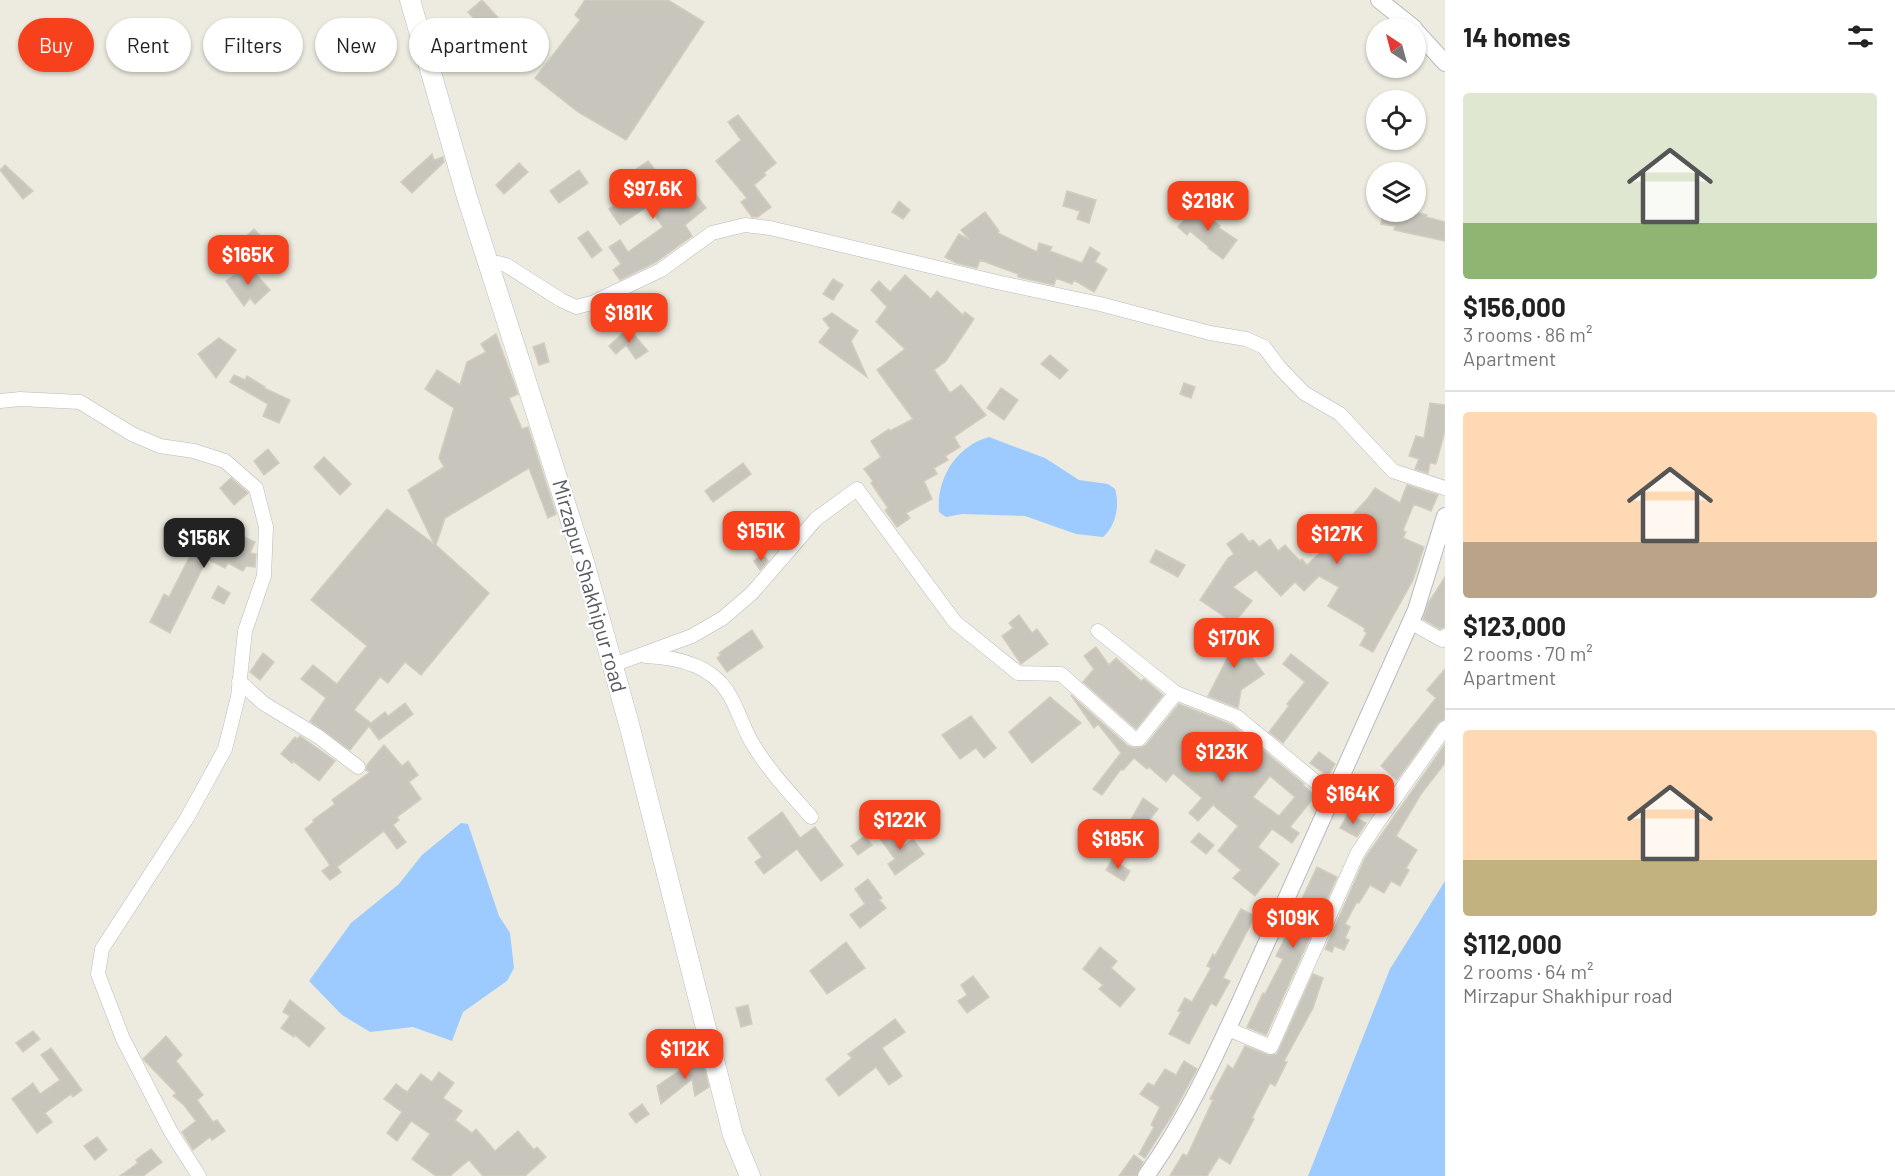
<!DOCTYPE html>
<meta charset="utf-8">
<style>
body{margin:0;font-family:Barlow,sans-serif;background:#f2f2f2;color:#222;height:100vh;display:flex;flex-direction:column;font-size:22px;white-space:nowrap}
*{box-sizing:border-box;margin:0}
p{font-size:20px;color:#767676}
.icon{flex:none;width:33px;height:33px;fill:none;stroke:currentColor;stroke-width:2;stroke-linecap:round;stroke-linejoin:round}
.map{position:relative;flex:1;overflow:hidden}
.side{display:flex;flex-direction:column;background:#fff;width:450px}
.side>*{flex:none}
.banner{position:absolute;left:18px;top:18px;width:570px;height:54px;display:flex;gap:12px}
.needle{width:39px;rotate:324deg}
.fabs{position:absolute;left:1366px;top:18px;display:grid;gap:12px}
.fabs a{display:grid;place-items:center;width:60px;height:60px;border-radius:50%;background:#fff;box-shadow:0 2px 4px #0004;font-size:30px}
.price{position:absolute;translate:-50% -51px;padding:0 14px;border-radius:12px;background:#f6411c;color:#fff;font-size:20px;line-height:39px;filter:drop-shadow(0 2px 3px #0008)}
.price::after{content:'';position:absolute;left:50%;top:36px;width:18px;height:14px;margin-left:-9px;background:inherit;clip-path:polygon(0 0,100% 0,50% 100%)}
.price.current{background:#222;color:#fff}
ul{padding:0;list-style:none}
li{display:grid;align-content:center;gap:12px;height:318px;padding:0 18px}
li+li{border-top:2px solid #e0e0e0}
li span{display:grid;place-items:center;height:186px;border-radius:6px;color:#555}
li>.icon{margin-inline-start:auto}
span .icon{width:108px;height:108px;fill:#fffc;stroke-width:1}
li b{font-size:26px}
h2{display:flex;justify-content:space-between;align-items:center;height:72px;padding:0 18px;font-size:26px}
.chip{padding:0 21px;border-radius:27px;background:#fff;box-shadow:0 2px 4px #0004;font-size:21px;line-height:54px}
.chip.current{background:#f6411c;color:#fff}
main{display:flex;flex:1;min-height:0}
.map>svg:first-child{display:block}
</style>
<main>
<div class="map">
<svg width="1445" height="1176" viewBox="0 0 1445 1176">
<rect width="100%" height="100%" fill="#edebdf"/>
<g fill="#9dcbff">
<path d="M989,437L1045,458L1079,480L1108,484L1115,489C1120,505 1116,526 1103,537L1076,534L1025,516L962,514L946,517L939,512C936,479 956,446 989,437Z"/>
<path d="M461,823L468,824L499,916L510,933L514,968L507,981L463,1012L452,1041L413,1027L370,1032L342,1015L309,981L351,923L399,884L422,855Z"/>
<path d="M1445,881V1176H1308L1390,969Z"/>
</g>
<g fill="#c8c5bc" stroke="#d2cdbd" stroke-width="1.5" fill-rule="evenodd">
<path d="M482,0L502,22L486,38L474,27L478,23L468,12Z"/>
<path d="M585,0H668L704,22L626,140L578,112L535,78L580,20L575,15Z"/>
<path d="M738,115L776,163L764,173L766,175L754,185L771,207L758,217H752L741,202L747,198L716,161L741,140L728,122Z"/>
<path d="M432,154L434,160L443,157L444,162L412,193L401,182Z"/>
<path d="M648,161L682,204L696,195L706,208L685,225L692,236L656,262L620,280L613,270L621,264L609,247L620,240L628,252L663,227L648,206L620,225L609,209L635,191L627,180L637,172L635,170Z"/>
<path d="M519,163L528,172L504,194L496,185Z"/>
<path d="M5,165L33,191L23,199L0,170Z"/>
<path d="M579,170L588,183L559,203L550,191Z"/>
<path d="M1067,191L1096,200L1089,223L1077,219L1080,211L1063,206Z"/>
<path d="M899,201L910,210L903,219L892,212Z"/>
<path d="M1196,206L1220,226L1219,228L1237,240L1223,259L1208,248L1209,247L1190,231L1187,235L1178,227Z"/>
<path d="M985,212L999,231L998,233L1037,252L1039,243L1052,247L1050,251L1082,263L1090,247L1100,253L1095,262L1107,269L1094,292L1074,280L1072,284L1056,278L1054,285L1018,277V274L980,260L977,268L956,263L945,257L959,234L970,240L961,230Z"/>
<path d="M1383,212H1415L1427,215L1426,217L1445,222V241L1394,230L1395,226L1381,224Z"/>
<path d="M254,229L274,251L257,266L237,245Z"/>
<path d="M588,231L602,250L592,258L578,238Z"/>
<path d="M248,265L270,290L255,304L250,298L244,306L226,281Z"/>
<path d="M905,275L931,299L937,291L963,315L965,312L974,319L946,361L934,370L950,393L961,385L986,415L954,437L960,447L945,456L948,460L934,468L937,474L924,481L932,499L906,513L910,518L897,527L885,510L888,508L871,483L873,481L864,469L881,457L871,441L889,429L890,431L913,419L877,370L905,349L876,322L887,307L871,290L879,281L890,292Z"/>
<path d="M833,279L843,285L833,300L823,294Z"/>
<path d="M832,313L858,331L851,341L867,377L819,342L830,328L823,319Z"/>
<path d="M628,328L648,351L636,359L626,345L616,354L609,346Z"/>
<path d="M496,334L518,394L509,398L522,429L528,427L556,514L548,518L529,468L445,518L436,545L489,593L421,675L405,662L388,683L380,677L354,710L371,723L385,712L388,716L405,703L413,714L379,740L369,726L350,750L310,721L326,698L301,679L313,665L337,684L367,646L311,600L387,509L434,544L408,490L444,467L439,458L454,408L425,389L437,370L460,385L467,362L486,352L481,344Z"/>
<path d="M219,338L236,350L216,378L198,354Z"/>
<path d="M544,343L549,362L539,365L533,347Z"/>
<path d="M1050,355L1068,370L1060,379L1041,364Z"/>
<path d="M234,375L245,380L247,376L265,387L264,388L290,400L279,423L263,416L268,404L230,382Z"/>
<path d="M1184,383L1195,387L1191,398L1180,394Z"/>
<path d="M1001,388L1018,400L1004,420L987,408Z"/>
<path d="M1430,403L1445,405V431L1436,464L1430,463L1428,473L1415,469L1419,459L1409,456L1416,436L1424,438Z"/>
<path d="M268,449L279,463L264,475L254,461Z"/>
<path d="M324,457L351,484L340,495L314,467Z"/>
<path d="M743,463L751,474L713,502L705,491Z"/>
<path d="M231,478L248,493L234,505L220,488Z"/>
<path d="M1407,485L1438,495L1431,511L1414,504L1403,530L1406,532L1403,538L1424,547L1413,580L1373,652L1360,645L1367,633L1364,631L1365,628L1328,606L1339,587L1319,576L1304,591L1295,582L1281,596L1256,570L1233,587L1252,601L1234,623L1200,600L1228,558L1234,554L1227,544L1242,533L1249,542L1253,540L1259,547L1270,539L1278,551L1285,545L1300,561L1302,559L1307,565L1330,543L1328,541L1368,498L1375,488L1400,503Z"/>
<path d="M736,514L748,531L737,539L725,522Z"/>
<path d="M209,519L243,539L244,537L255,542L250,553L256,554L255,567L246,566L243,571L228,563L225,568L207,559L170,633L150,622L164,594L169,597Z"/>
<path d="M1156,550L1185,565L1178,577L1150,562Z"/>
<path d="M763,554L768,561L760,570L754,561Z"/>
<path d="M1445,577V627L1440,629L1423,619L1429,602Z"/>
<path d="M218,586L230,593L224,604L212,598Z"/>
<path d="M1019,615L1032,633L1037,629L1048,644L1021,664L1002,636L1013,628L1009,623Z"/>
<path d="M1225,621L1264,674L1241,690L1238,708L1208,696L1231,651L1213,634Z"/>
<path d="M752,630L763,647L727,672L717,658L721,655L719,653Z"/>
<path d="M1096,647L1109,665L1116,658L1141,681L1144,679L1163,695L1136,729L1083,682L1094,669L1084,656Z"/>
<path d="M263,653L274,662L260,680L250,672Z"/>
<path d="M1291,654L1328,683L1283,743L1269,732L1289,706L1287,704L1305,682L1283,664Z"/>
<path d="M1445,669V719L1438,723L1397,780L1381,766L1436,698L1427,690Z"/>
<path d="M1071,695L1128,746L1134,748L1142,747L1146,745L1179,704L1232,725L1304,784L1303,785L1315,796L1290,827L1299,833L1292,843L1272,829L1258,847L1279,864L1255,896L1233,878L1241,870L1218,851L1238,826L1213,805L1198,821L1189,813L1202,798L1173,773L1166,782L1149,767L1147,769L1134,758L1123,770L1121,769L1102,795L1093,789L1121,753L1098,724L1094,728ZM1270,776L1295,797L1279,816L1253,797Z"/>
<path d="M1050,697L1081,723L1032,763L1009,732Z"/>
<path d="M971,716L996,748L984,758L976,748L960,759L942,735Z"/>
<path d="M300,736L335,761L319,781L293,761L292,763L281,754L295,737L297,739Z"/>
<path d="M1445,744V763L1421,794L1396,836L1417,850L1406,868L1409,870L1400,886L1391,881L1384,893L1370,885L1359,903L1357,902L1345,924L1350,927L1345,938L1349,940L1344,950L1334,946L1332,952L1325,949L1365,858Z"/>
<path d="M384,745L402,766L408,761L418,775L409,782L421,799L397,817L399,820L393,825L406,842L397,849L384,831L337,867L341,872L330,880L322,871L330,865L305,829L314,822L313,820L335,804L332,800L370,772L366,770L367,765Z"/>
<path d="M1319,752L1335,764L1328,776L1310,763Z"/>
<path d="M1143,798L1158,809L1140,832L1144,834L1136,847L1121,838Z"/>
<path d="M782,812L800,838L815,827L843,865L821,881L797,849L764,874L755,862L762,857L748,838Z"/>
<path d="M1348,814L1366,823L1357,837L1340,828Z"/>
<path d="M889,828L903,846L913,839L924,854L895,875L888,864L895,859L878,836Z"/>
<path d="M1109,833L1119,839L1110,854L1099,847Z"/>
<path d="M1199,833L1214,845L1206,854L1191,842Z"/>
<path d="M865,836L872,845L858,855L851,846Z"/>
<path d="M1112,860L1130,871L1124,881L1106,870Z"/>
<path d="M1317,867L1337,877L1266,1035L1247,1027L1263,993L1265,994L1283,959L1276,956L1302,904L1300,903Z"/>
<path d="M868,879L882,898L879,900L886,908L860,928L850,915L865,904L855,889Z"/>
<path d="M1241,909L1255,916L1223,978L1230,981L1216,1006L1211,1003L1189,1044L1169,1034L1181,1012L1178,1011L1185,998L1192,1002L1211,968L1207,966L1213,954L1215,956Z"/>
<path d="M846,942L865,968L827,994L810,971Z"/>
<path d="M1100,947L1117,961L1111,968L1135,989L1120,1007L1099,989L1103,985L1083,969Z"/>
<path d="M1313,974L1323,978L1313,1008L1284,1061L1287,1062L1275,1086L1270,1083L1252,1118L1254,1119L1230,1164L1219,1157L1207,1176H1170L1183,1154L1187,1156L1213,1100L1210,1099L1228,1065L1233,1069L1245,1046L1268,1055L1277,1054Z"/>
<path d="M973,976L989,997L967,1013L958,1001L967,995L961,985Z"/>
<path d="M290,1000L325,1028L309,1047L295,1035L294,1037L281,1028L290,1016L283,1012Z"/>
<path d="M748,1005L752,1024L741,1027L736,1008Z"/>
<path d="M895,1019L905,1032L882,1048L902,1076L889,1085L876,1067L839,1096L826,1079L852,1058L848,1054Z"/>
<path d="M33,1031L40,1039L23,1052L16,1043Z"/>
<path d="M166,1036L182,1055L176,1061L203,1095L197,1100L213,1122L217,1120L225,1131L212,1140L210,1137L193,1150L182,1132L196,1121L184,1105L173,1096L176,1093L143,1059Z"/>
<path d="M51,1048L82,1090L73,1097L71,1094L45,1113L52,1122L37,1133L12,1099L33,1083L40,1094L60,1080L41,1055Z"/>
<path d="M701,1056L709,1087L695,1096L692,1079L661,1104L657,1086Z"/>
<path d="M1184,1061L1197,1069L1172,1115L1145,1158L1139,1154L1154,1127L1151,1125L1160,1107L1140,1094L1148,1083L1154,1086L1165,1069L1176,1075Z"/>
<path d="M439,1072L454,1083L443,1098L462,1111L455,1120L472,1133L476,1129L495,1151L518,1131L534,1150L537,1147L546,1157L525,1176H483L469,1160L450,1176H436L412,1159L430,1134L411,1121L397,1141L387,1133L402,1112L384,1099L396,1084L407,1092L421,1074L432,1082Z"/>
<path d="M642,1104L649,1114L636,1123L629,1114Z"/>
<path d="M97,1137L107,1150L95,1160L84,1146Z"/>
<path d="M151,1149L162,1162L143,1176H120L138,1163L136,1160Z"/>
<path d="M1134,1155L1143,1162L1136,1176H1119Z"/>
</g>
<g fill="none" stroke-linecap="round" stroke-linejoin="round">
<g stroke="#b8bac0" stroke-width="15">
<g id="minor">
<path d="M488,265L498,263L506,265L561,300L576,307L592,303L661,270L712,233L745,225L770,228L1001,283L1100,304L1210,333L1246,339L1264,347L1279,367L1304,393L1340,414L1393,471L1445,488"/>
<path d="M0,401L20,399L80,402L132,434L160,446L194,451L225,461L256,488L266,527L264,576L245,631L238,697L225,749L187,818L102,949L98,974L123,1039L171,1132L199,1176"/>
<path d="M1410,622L1442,640L1445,636"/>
<path d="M1098,631L1176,693L1237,717L1333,796"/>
<path d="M645,656C675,657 709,664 727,691C737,706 742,725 751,741C767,769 791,794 811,817"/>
<path d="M613,665L692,636L723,618L752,593L816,519L857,489L955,622L1018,673L1061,674L1134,739H1139L1176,693"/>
<path d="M239,681L263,703L319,737L358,767"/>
<path d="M1228,1029L1271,1047L1357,854L1378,822L1445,728"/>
</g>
</g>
<g stroke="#b8bac0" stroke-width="18">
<g id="tertiary">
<path d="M1379,0L1414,28"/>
<path d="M1416,31L1445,63"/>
<path d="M1146,1176C1184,1123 1212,1063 1239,1004L1416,610L1445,516"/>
</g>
</g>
<g stroke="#babdc5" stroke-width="21">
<path id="secondary" d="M410,0L467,197L584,562L630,728L733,1135L750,1176"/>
</g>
<use href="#minor" stroke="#fff" stroke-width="14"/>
<use href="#tertiary" stroke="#fff" stroke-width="16"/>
<use href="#secondary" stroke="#fff" stroke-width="20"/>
</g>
<g text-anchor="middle" stroke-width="4.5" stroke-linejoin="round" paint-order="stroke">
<g font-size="21" fill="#585c62" stroke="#fff">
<text transform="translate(589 586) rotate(74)" y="7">Mirzapur Shakhipur road</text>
</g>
</g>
</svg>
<div class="fabs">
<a><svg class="needle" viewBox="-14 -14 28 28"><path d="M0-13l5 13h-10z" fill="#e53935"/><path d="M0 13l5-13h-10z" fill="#767676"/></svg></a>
<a><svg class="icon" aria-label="locate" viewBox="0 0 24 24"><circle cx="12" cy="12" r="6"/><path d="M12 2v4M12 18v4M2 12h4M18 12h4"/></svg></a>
<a><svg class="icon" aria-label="layers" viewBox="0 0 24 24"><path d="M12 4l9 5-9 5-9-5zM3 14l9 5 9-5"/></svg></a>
</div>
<b class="price" style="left:653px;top:220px">$97.6K</b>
<b class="price" style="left:1208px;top:232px">$218K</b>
<b class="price" style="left:248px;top:286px">$165K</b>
<b class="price" style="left:629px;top:344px">$181K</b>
<b class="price" style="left:761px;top:562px">$151K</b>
<b class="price" style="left:1337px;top:565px">$127K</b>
<b class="price current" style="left:204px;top:569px">$156K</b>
<b class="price" style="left:1234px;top:669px">$170K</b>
<b class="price" style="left:1222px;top:783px">$123K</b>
<b class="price" style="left:1353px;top:825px">$164K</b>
<b class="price" style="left:900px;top:851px">$122K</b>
<b class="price" style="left:1118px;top:870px">$185K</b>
<b class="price" style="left:1293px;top:949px">$109K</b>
<b class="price" style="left:685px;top:1080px">$112K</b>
<div class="banner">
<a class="chip current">Buy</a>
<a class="chip">Rent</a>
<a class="chip">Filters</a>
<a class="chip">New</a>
<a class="chip">Apartment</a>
</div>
</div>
<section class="side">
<h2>14 homes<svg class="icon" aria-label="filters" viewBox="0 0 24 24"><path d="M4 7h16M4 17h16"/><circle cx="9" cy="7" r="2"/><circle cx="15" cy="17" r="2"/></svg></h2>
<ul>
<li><span style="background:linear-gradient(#dfe7d0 70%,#8fb573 0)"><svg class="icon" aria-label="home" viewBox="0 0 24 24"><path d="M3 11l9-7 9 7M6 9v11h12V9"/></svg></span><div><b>$156,000</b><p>3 rooms · 86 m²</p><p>Apartment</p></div></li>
<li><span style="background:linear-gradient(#ffd9b3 70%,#b9a48a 0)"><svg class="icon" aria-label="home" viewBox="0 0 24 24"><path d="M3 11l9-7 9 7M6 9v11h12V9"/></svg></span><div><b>$123,000</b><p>2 rooms · 70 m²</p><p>Apartment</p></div></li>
<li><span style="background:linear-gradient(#ffd9b3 70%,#c2b280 0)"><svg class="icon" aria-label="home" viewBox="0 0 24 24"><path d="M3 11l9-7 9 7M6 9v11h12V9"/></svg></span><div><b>$112,000</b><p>2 rooms · 64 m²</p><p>Mirzapur Shakhipur road</p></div></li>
</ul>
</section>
</main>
